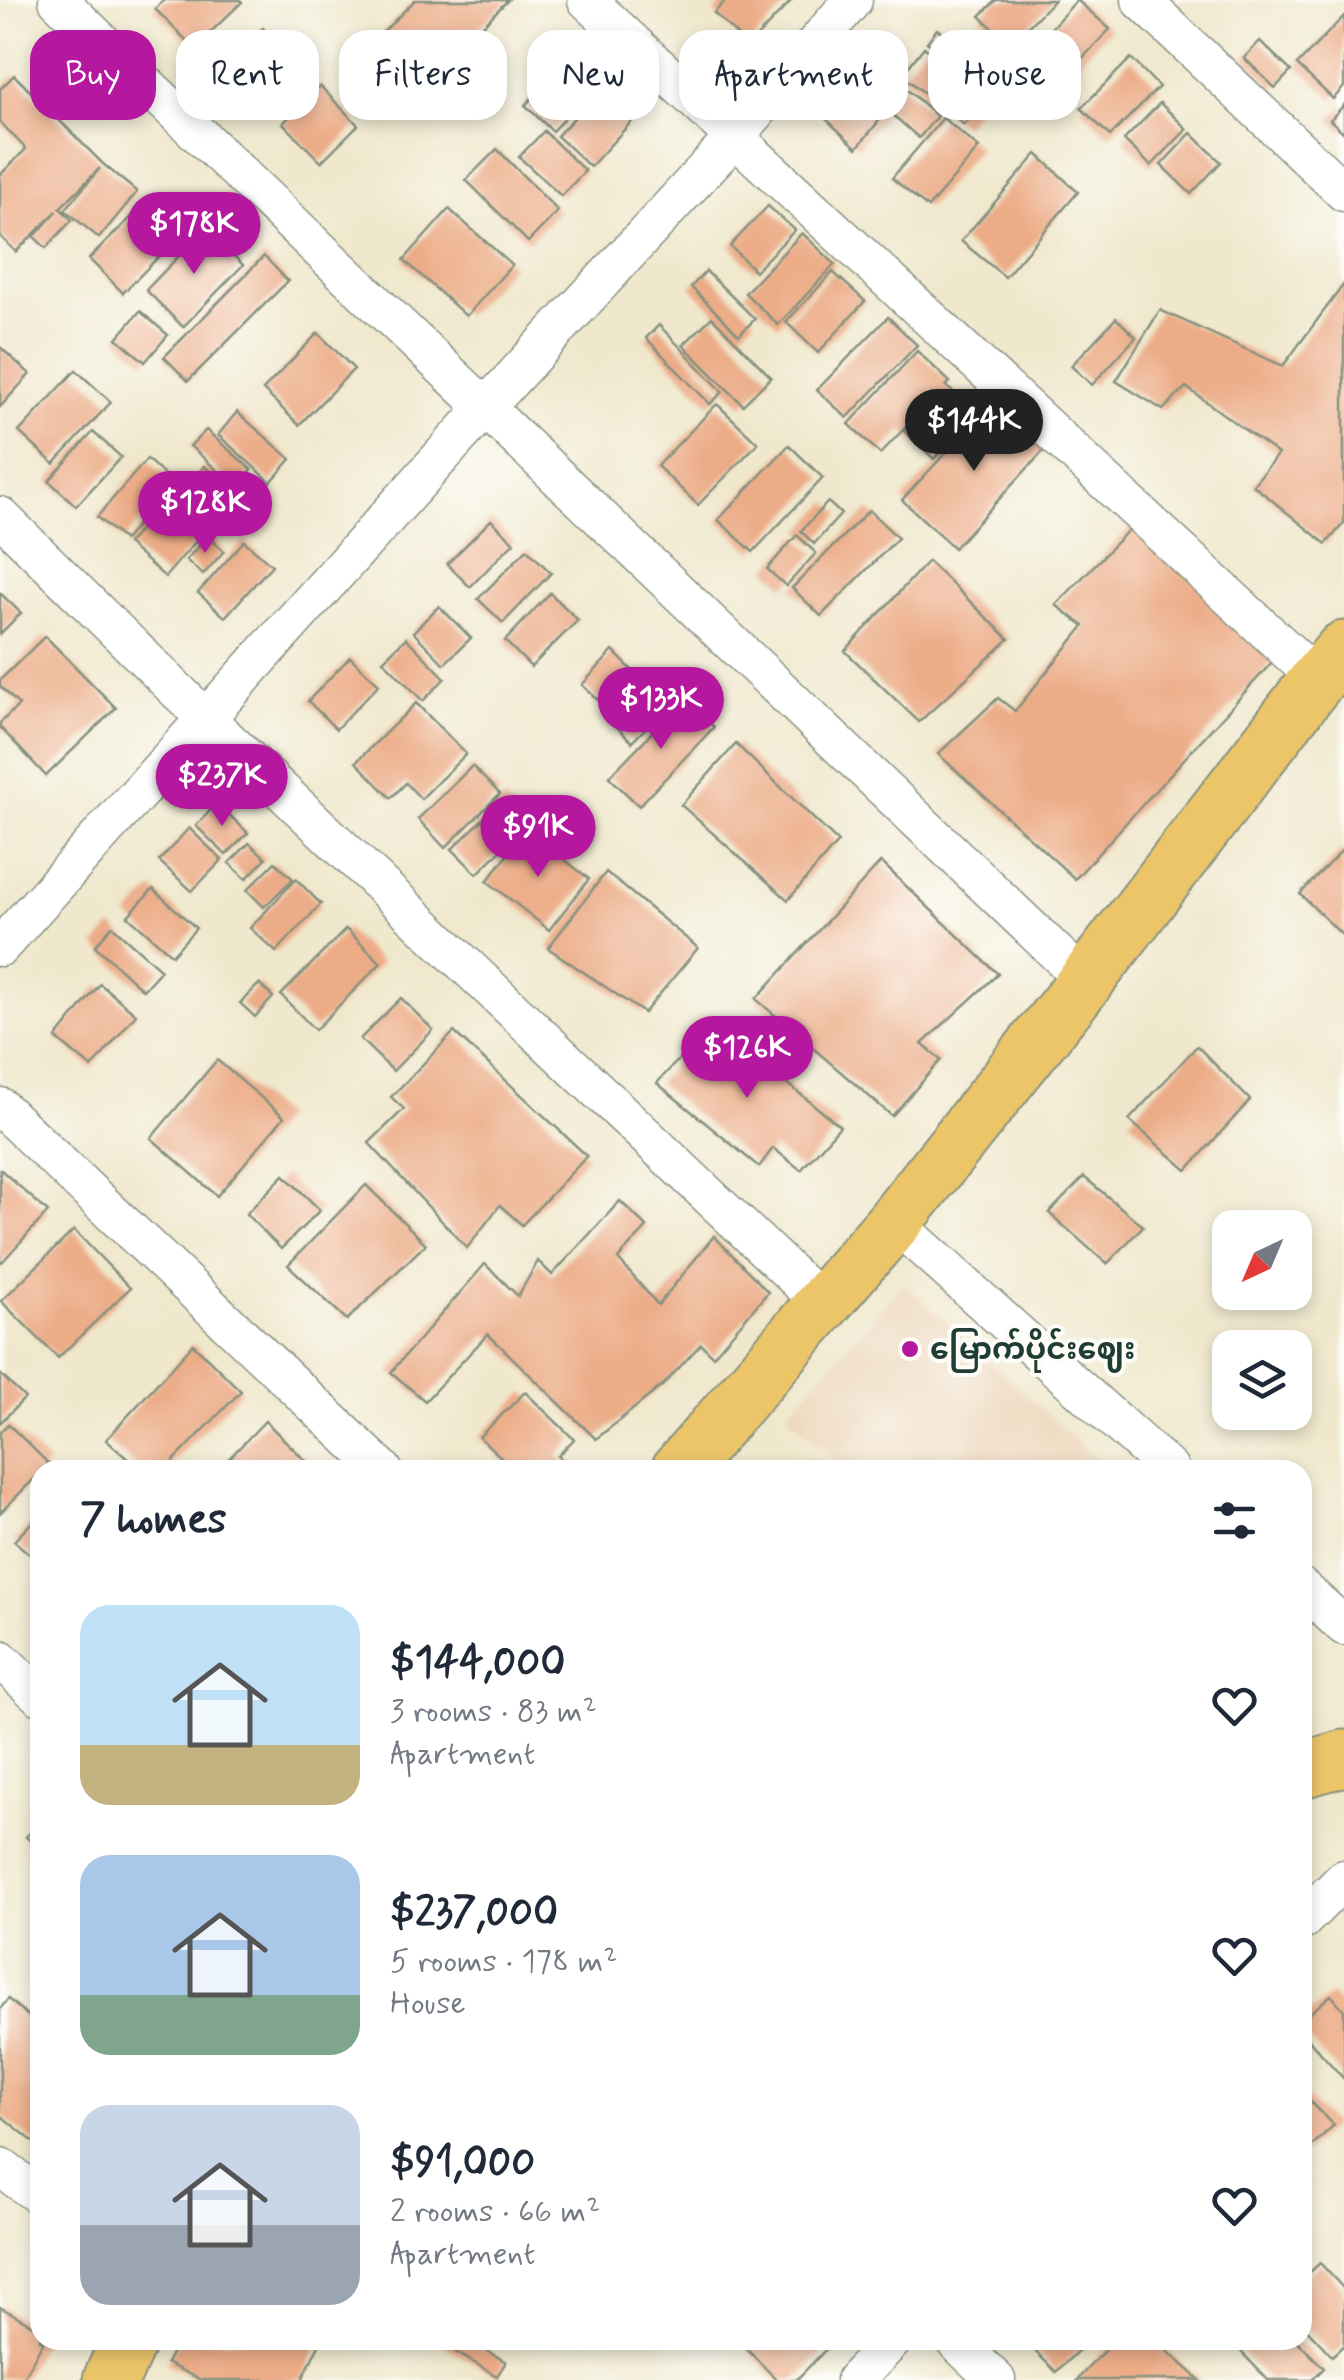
<!DOCTYPE html>
<meta charset="utf-8">
<style>
body{margin:0;font-family:Mynerve,"Noto Sans Myanmar",sans-serif;background:#f2f2f3;color:#1f2937;height:100vh;display:flex;flex-direction:column;font-size:38px;white-space:nowrap}
*{box-sizing:border-box;margin:0}
p{font-size:32px;color:#747a83}
.icon{flex:none;width:55px;height:55px;fill:none;stroke:currentColor;stroke-width:2;stroke-linecap:round;stroke-linejoin:round}
.map{position:relative;flex:1;overflow:hidden}
.sheet{position:absolute;left:30px;top:1460px;width:1282px;height:890px;display:flex;flex-direction:column;background:#fff;border-radius:30px;box-shadow:0 5px 15px #0003}
.sheet>*{flex:none}
.banner{position:absolute;left:30px;top:30px;width:1285px;height:90px;display:flex;gap:20px}
.needle{width:65px;rotate:224deg}
.fabs{position:absolute;left:1212px;top:1210px;display:grid;gap:20px}
.fabs a{display:grid;place-items:center;width:100px;height:100px;border-radius:20px;background:#fff;box-shadow:0 5px 15px #0003;font-size:50px}
.price{position:absolute;translate:-50% -85px;padding:0 22px;border-radius:35px;background:#b5179e;color:#fff;font-size:32px;line-height:65px;filter:drop-shadow(0 2px 5px #0008)}
.price::after{content:'';position:absolute;left:50%;top:60px;width:30px;height:22px;margin-left:-15px;background:inherit;clip-path:polygon(0 0,100% 0,50% 100%)}
.price.selected{background:#222;color:#fff}
ul{padding:0;list-style:none}
li{display:flex;align-items:center;gap:30px;height:250px;padding:0 50px}
li span{display:grid;place-items:center;flex:none;width:280px;height:200px;border-radius:30px;color:#555}
li>.icon{margin-inline-start:auto}
span .icon{width:120px;height:120px;fill:#fffc;stroke-width:1}
li b{font-size:42px}
h2{display:flex;justify-content:space-between;align-items:center;height:120px;padding:0 50px;font-size:42px}
.chip{padding:0 35px;border-radius:30px;background:#fff;box-shadow:0 5px 15px #0003;font-size:35px;line-height:90px}
.chip.selected{background:#b5179e;color:#fff}
.map>svg:first-child{display:block}
</style>
<div class="map">
<svg width="1344" height="2380" viewBox="0 0 1344 2380">
<rect width="100%" height="100%" fill="#fdfcf7"/>
<filter id="ink" filterUnits="userSpaceOnUse"><feTurbulence type="fractalNoise" baseFrequency=".01" numOctaves="2"/><feDisplacementMap in="SourceGraphic" scale="20" xChannelSelector="R" yChannelSelector="G"/><feConvolveMatrix kernelMatrix="1 2 1 2 8 2 1 2 1" color-interpolation-filters="sRGB"/></filter>
<filter id="wash" filterUnits="userSpaceOnUse"><feTurbulence type="fractalNoise" baseFrequency=".0048" numOctaves="4" result="noise"/><feDisplacementMap in="SourceGraphic" scale="40" xChannelSelector="R" yChannelSelector="G"/><feGaussianBlur stdDeviation="2.25" result="paint"/><feColorMatrix in="noise" values="0 0 0 0 0 0 0 0 0 0 0 0 0 0 0 0 0 1.4 0 .05"/><feComposite in="paint" operator="in"/></filter>
<g filter="url(#wash)">
<rect width="100%" height="100%" fill="#f0e8cd"/>
<path fill="#edd7bb" d="M904,1284L1109,1470H923L905,1454L890,1470H848L786,1414Z"/>
<g id="blocks">
<g fill="#ecac87">
<path d="M164,0H240L242,2L194,48L155,9Z"/>
<path d="M415,0H508L427,82L380,35Z"/>
<path d="M726,0H792L748,46L714,13Z"/>
<path d="M996,0H1054L1010,45L980,16Z"/>
<path d="M1077,0L1110,29L1049,93L1018,64Z"/>
<path d="M1344,16V87L1333,99L1297,65Z"/>
<path d="M263,28L292,58L251,98L222,67Z"/>
<path d="M937,29L983,65L973,78L927,42Z"/>
<path d="M1260,41L1291,71L1275,88L1244,58Z"/>
<path d="M586,43L612,68L552,131L525,105Z"/>
<path d="M924,47L987,97L964,125L902,75Z"/>
<path d="M1131,58L1159,87L1110,136L1081,108Z"/>
<path d="M14,75L103,164L137,192L99,238L65,210L100,168L60,208L72,220L46,248L34,237L57,211L16,252L0,236V175L26,149L0,122V89Z"/>
<path d="M613,76L645,107L590,167L557,136Z"/>
<path d="M896,80L937,116L919,138L877,101Z"/>
<path d="M320,86L358,125L321,162L283,123Z"/>
<path d="M853,90L883,116L857,148L826,119Z"/>
<path d="M1160,103L1187,129L1151,166L1124,140Z"/>
<path d="M1344,105V133L1330,120Z"/>
<path d="M943,118L979,148L928,208L892,178Z"/>
<path d="M544,131L585,171L561,196L519,157Z"/>
<path d="M1191,133L1221,162L1191,194L1161,165Z"/>
<path d="M497,149L558,211L528,242L466,180Z"/>
<path d="M1037,154L1078,192L1005,277L961,241Z"/>
<path d="M147,201L181,234L123,293L89,259Z"/>
<path d="M768,206L795,230L755,271L730,246Z"/>
<path d="M449,209L512,265L466,316L404,260Z"/>
<path d="M206,228L243,265L183,327L146,290Z"/>
<path d="M802,233L835,264L778,325L745,293Z"/>
<path d="M264,256L288,281L188,381L164,357Z"/>
<path d="M706,271L755,319L739,335L691,287Z"/>
<path d="M833,272L865,301L818,353L786,322Z"/>
<path d="M1344,284V523L1326,544L1253,485L1278,454L1186,387L1163,410L1116,381L1160,310L1283,366Z"/>
<path d="M140,311L168,335L145,362L117,338Z"/>
<path d="M712,317L771,377L743,405L683,345Z"/>
<path d="M888,317L917,345L847,418L817,390Z"/>
<path d="M1116,318L1136,337L1092,385L1071,366Z"/>
<path d="M659,325L723,392L710,404L646,338Z"/>
<path d="M318,333L354,369L299,425L263,390Z"/>
<path d="M0,347L30,374L0,407Z"/>
<path d="M917,351L950,382L946,386L975,413L934,459L904,431L920,412L880,454L849,424Z"/>
<path d="M76,370L111,402L54,464L19,432Z"/>
<path d="M995,400L1047,447L954,548L902,500Z"/>
<path d="M717,404L758,443L698,505L657,466Z"/>
<path d="M237,412L291,459L271,482L218,435Z"/>
<path d="M206,430L252,470L237,488L190,446Z"/>
<path d="M93,432L121,457L76,506L49,481Z"/>
<path d="M789,445L823,478L753,552L718,520Z"/>
<path d="M147,459L173,483L124,540L97,517Z"/>
<path d="M204,466L247,502L233,519L190,484Z"/>
<path d="M177,487L215,519L165,577L127,544Z"/>
<path d="M828,502L841,514L814,544L801,531Z"/>
<path d="M869,510L898,538L821,616L792,588Z"/>
<path d="M1140,518L1284,649L1075,879L938,754L998,698L1015,711L1084,626L1056,605Z"/>
<path d="M491,520L514,542L470,587L447,564Z"/>
<path d="M797,535L816,553L786,586L767,569Z"/>
<path d="M208,536L224,551L203,575L186,560Z"/>
<path d="M244,541L272,565L225,617L198,593Z"/>
<path d="M527,549L551,573L503,623L478,599Z"/>
<path d="M928,561L1009,639L919,722L845,651Z"/>
<path d="M0,593L21,613L0,634Z"/>
<path d="M550,593L578,620L531,667L505,641Z"/>
<path d="M439,606L471,638L444,664L413,632Z"/>
<path d="M45,636L116,708L46,776L0,727V723L19,705L0,686V680Z"/>
<path d="M406,638L445,678L423,701L383,660Z"/>
<path d="M613,651L631,669L600,702L582,685Z"/>
<path d="M350,657L379,684L336,729L308,701Z"/>
<path d="M645,684L667,706L632,742L610,720Z"/>
<path d="M684,699L714,727L639,806L609,777Z"/>
<path d="M416,703L466,754L421,799L406,783L391,798L356,762Z"/>
<path d="M736,744L838,842L788,900L681,805Z"/>
<path d="M472,766L500,794L445,848L418,819Z"/>
<path d="M504,799L528,824L477,874L452,849Z"/>
<path d="M217,803L248,833L226,855L196,826Z"/>
<path d="M189,828L222,860L192,891L159,861Z"/>
<path d="M527,830L589,879L549,930L487,881Z"/>
<path d="M249,843L266,858L246,879L229,863Z"/>
<path d="M1344,848V937L1300,894Z"/>
<path d="M275,862L293,879L264,907L247,890Z"/>
<path d="M881,862L998,974L922,1044L941,1060L892,1116L756,999Z"/>
<path d="M606,872L698,948L644,1013L548,948Z"/>
<path d="M296,879L321,904L276,952L250,928Z"/>
<path d="M153,889L196,928L172,955L128,916Z"/>
<path d="M112,926L161,970L143,990L95,946Z"/>
<path d="M346,929L381,963L315,1030L281,995Z"/>
<path d="M100,984L136,1014L92,1068L56,1038Z"/>
<path d="M259,984L273,997L255,1017L240,1003Z"/>
<path d="M401,998L433,1030L393,1071L360,1039Z"/>
<path d="M712,1023L840,1126L801,1170L773,1148L759,1167L657,1083Z"/>
<path d="M454,1032L587,1156L522,1225L500,1205L467,1248L369,1143L404,1109L391,1097Z"/>
<path d="M1197,1046L1250,1100L1187,1170L1129,1120Z"/>
<path d="M217,1060L284,1117L217,1196L151,1138Z"/>
<path d="M0,1169L48,1212L2,1262L0,1260Z"/>
<path d="M284,1175L320,1210L281,1249L246,1214Z"/>
<path d="M1084,1177L1143,1226L1107,1264L1049,1213Z"/>
<path d="M366,1185L426,1244L347,1320L288,1265Z"/>
<path d="M620,1201L647,1227L618,1259L658,1305L714,1236L768,1292L713,1356L701,1344L663,1385L596,1439L488,1334L425,1401L391,1372L485,1264L518,1296L538,1261L552,1275Z"/>
<path d="M74,1230L130,1288L58,1358L1,1301Z"/>
<path d="M193,1344L241,1391L165,1470H140L106,1440Z"/>
<path d="M0,1374L25,1398L0,1423Z"/>
<path d="M525,1392L574,1439L558,1456L574,1470H515L479,1437Z"/>
<path d="M265,1421L307,1462L301,1470H218Z"/>
<path d="M8,1424L49,1464L40,1470V1473L0,1513V1432Z"/>
<path d="M40,1514V1563L14,1541Z"/>
<path d="M40,1822V1850L26,1837Z"/>
<path d="M1331,1995L1344,2010V2079L1302,2032V2020Z"/>
<path d="M8,1999L40,2026V2147L0,2115V2009Z"/>
<path d="M1302,2093L1334,2125L1302,2155Z"/>
<path d="M1320,2263L1344,2289V2345L1332,2356L1302,2324V2279Z"/>
<path d="M0,2307L40,2329V2340H44L22,2380L0,2378Z"/>
<path d="M178,2340H321L302,2380H201L166,2363Z"/>
<path d="M442,2340H468L506,2362L497,2376L440,2343Z"/>
<path d="M738,2340H835L796,2380H777Z"/>
<path d="M1024,2340H1089L1056,2372Z"/>
<path d="M1114,2340H1155L1200,2380H1077Z"/>
<path d="M1230,2340H1296L1324,2368L1312,2380H1268Z"/>
</g>
</g>
</g>
<g filter="url(#ink)">
<use href="#blocks" fill-opacity="0" stroke="#889280" stroke-width="2.5"/>
<g fill="none" stroke-linecap="round" stroke-linejoin="round">
<g stroke="#889280" stroke-width="41">
<g id="street">
<path d="M58,0L1086,981"/>
<path d="M587,0L1318,679"/>
<path d="M1141,0L1344,192"/>
<path d="M0,516L206,719L824,1305"/>
<path d="M0,947L485,408L734,138L853,0"/>
<path d="M0,1107L383,1470"/>
<path d="M894,1222L1170,1470"/>
<path d="M1302,1588L1344,1626"/>
<path d="M0,1659L40,1696"/>
<path d="M1302,1921L1344,1879"/>
<path d="M0,2167L40,2196"/>
<path d="M954,2340L996,2380"/>
<path d="M855,2380L893,2340"/>
</g>
</g>
<g stroke="#889280" stroke-width="59">
<path id="primary" d="M111,2380L129,2340"/>
</g>
<g stroke="#889280" stroke-width="59">
<g id="highway">
<path d="M679,1470L894,1222L1086,981L1318,679L1344,649"/>
<path d="M1302,1770L1344,1758"/>
</g>
</g>
<use href="#street" stroke="#fff" stroke-width="38"/>
<use href="#primary" stroke="#ecc569" stroke-width="55"/>
<use href="#highway" stroke="#ecc569" stroke-width="55"/>
</g>
</g>
<circle fill="#b5179e" stroke="#fdfcf7" stroke-width="4" cx="910" cy="1349" r="10"/>
<g text-anchor="middle" stroke-width="8" stroke-linejoin="round" paint-order="stroke">
<g font-size="30" font-weight="bold" fill="#1f3d34" stroke="#fdfcf7" text-anchor="start">
<text x="930" y="1359">မြောက်ပိုင်းဈေး</text>
</g>
</g>
</svg>
<div class="fabs">
<a><svg class="needle" viewBox="-14 -14 28 28"><path d="M0-13l5 13h-10z" fill="#e53935"/><path d="M0 13l5-13h-10z" fill="#747a83"/></svg></a>
<a><svg class="icon" aria-label="layers" viewBox="0 0 24 24"><path d="M12 4l9 5-9 5-9-5zM3 14l9 5 9-5"/></svg></a>
</div>
<b class="price" style="left:194px;top:277px">$178K</b>
<b class="price selected" style="left:974px;top:474px">$144K</b>
<b class="price" style="left:205px;top:556px">$128K</b>
<b class="price" style="left:661px;top:752px">$133K</b>
<b class="price" style="left:222px;top:829px">$237K</b>
<b class="price" style="left:538px;top:880px">$91K</b>
<b class="price" style="left:747px;top:1101px">$126K</b>
<div class="banner">
<a class="chip selected">Buy</a>
<a class="chip">Rent</a>
<a class="chip">Filters</a>
<a class="chip">New</a>
<a class="chip">Apartment</a>
<a class="chip">House</a>
</div>
<section class="sheet">
<h2>7 homes<svg class="icon" aria-label="filters" viewBox="0 0 24 24"><path d="M4 7h16M4 17h16"/><circle cx="9" cy="7" r="2"/><circle cx="15" cy="17" r="2"/></svg></h2>
<ul>
<li><span style="background:linear-gradient(#bfe0f5 70%,#c2b280 0)"><svg class="icon" aria-label="home" viewBox="0 0 24 24"><path d="M3 11l9-7 9 7M6 9v11h12V9"/></svg></span><div><b>$144,000</b><p>3 rooms · 83 m²</p><p>Apartment</p></div><svg class="icon" aria-label="heart" viewBox="0 0 24 24"><path d="M12 20l-8-8c-3-5 5-10 8-4 3-6 11-1 8 4z"/></svg></li>
<li><span style="background:linear-gradient(#a9c7e8 70%,#7fa58c 0)"><svg class="icon" aria-label="home" viewBox="0 0 24 24"><path d="M3 11l9-7 9 7M6 9v11h12V9"/></svg></span><div><b>$237,000</b><p>5 rooms · 178 m²</p><p>House</p></div><svg class="icon" aria-label="heart" viewBox="0 0 24 24"><path d="M12 20l-8-8c-3-5 5-10 8-4 3-6 11-1 8 4z"/></svg></li>
<li><span style="background:linear-gradient(#c9d6e8 60%,#9aa5b1 0)"><svg class="icon" aria-label="home" viewBox="0 0 24 24"><path d="M3 11l9-7 9 7M6 9v11h12V9"/></svg></span><div><b>$91,000</b><p>2 rooms · 66 m²</p><p>Apartment</p></div><svg class="icon" aria-label="heart" viewBox="0 0 24 24"><path d="M12 20l-8-8c-3-5 5-10 8-4 3-6 11-1 8 4z"/></svg></li>
</ul>
</section>
</div>
